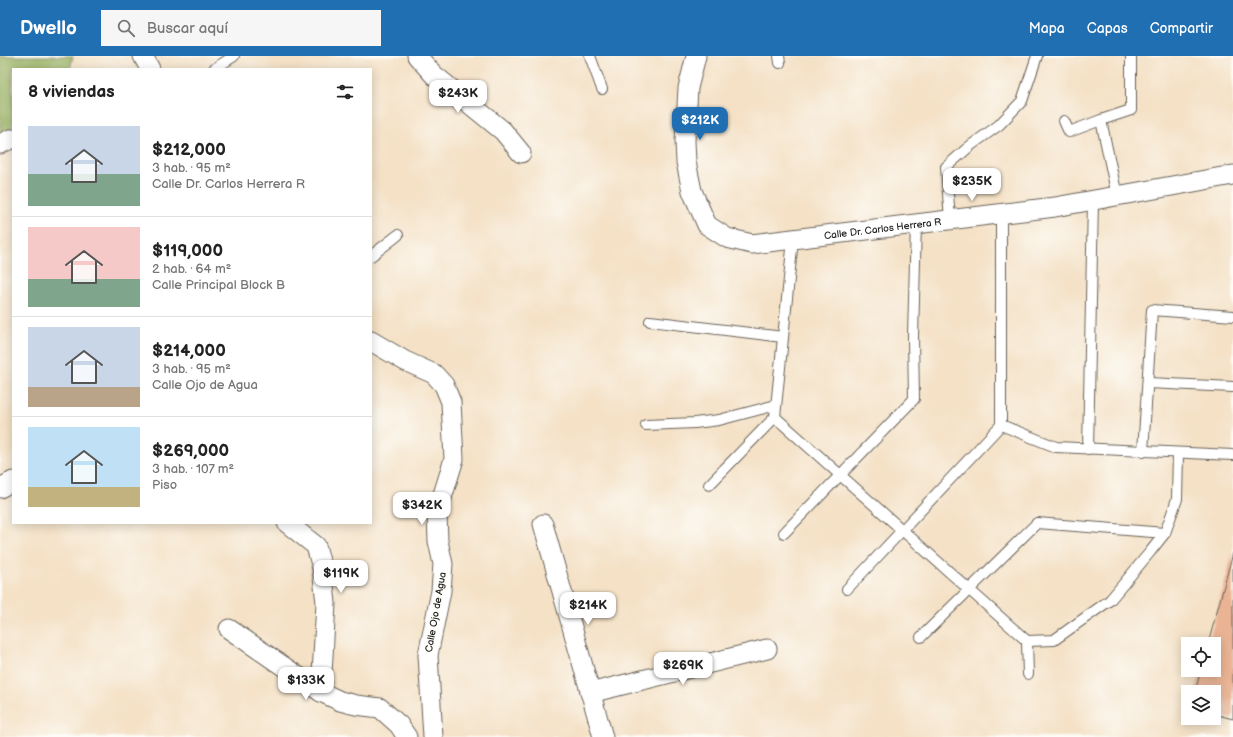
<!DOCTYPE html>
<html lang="es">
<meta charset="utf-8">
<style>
body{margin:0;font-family:"Balsamiq Sans",sans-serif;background:#f6f6f6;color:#222;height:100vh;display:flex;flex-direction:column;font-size:15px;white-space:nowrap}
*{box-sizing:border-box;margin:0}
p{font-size:13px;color:#767676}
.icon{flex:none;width:22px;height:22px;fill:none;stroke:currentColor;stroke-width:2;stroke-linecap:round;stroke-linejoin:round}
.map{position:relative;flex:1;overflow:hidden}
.details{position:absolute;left:12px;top:12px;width:360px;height:456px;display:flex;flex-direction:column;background:#fff;border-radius:0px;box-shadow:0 2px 10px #0003}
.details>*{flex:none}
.controls{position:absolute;left:1181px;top:581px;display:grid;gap:8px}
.controls a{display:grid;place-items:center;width:40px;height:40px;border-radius:0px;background:#fff;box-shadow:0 2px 10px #0003;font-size:20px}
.price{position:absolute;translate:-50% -34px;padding:0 9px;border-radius:8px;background:#fff;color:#222;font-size:13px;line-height:26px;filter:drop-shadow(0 1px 2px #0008)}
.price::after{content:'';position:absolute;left:50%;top:24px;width:12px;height:9px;margin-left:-6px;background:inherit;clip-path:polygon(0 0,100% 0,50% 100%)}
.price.active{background:#1f6fb2;color:#fff}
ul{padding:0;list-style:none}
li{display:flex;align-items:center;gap:12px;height:100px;padding:0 16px}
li+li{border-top:1px solid #e0e0e0}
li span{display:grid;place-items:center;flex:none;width:112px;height:80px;border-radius:0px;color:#555}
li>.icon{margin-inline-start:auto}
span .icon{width:48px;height:48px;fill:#fffc;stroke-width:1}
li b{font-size:17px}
h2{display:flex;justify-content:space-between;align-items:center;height:48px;padding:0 16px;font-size:17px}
header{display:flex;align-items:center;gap:24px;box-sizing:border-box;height:56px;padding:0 20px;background:#1f6fb2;color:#fff}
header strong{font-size:19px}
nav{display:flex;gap:22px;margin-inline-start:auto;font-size:14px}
.search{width:280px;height:36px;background:#f6f6f6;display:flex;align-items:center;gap:10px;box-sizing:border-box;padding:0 14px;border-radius:0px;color:#767676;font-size:15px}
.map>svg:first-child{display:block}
</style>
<header>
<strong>Dwello</strong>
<div class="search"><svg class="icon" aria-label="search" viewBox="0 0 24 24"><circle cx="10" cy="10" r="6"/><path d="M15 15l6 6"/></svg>Buscar aquí</div>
<nav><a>Mapa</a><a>Capas</a><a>Compartir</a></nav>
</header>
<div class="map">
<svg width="1233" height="681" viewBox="0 0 1233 681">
<rect width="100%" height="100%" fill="#fdfcf7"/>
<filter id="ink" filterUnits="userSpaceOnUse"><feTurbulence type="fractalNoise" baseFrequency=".025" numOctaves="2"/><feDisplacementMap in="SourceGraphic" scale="8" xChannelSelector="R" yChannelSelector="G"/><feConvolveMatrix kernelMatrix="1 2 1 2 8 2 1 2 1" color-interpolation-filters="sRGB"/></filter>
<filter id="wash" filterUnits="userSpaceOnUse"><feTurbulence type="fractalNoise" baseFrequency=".012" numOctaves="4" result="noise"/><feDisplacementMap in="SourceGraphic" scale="16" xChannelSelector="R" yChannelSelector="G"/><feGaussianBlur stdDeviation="0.9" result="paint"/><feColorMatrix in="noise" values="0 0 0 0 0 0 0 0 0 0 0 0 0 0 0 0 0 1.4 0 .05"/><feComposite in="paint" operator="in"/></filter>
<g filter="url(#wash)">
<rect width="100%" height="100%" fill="#f4e1c6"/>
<path fill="#9cb466" stroke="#5c6841" d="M0,0H73L70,13H13V71L0,76Z"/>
<g id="blocks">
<path fill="#eab494" d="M1233,497V663L1214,658V636H1195L1201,614H1214V588H1208Z"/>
</g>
</g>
<g filter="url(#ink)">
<use href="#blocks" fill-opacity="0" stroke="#686158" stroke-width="1"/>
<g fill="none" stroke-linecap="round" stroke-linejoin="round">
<g stroke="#686158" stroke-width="12">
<g id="service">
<path d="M590,0L602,33"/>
<path d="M779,0L780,7"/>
<path d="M214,13L234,0"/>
<path d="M1064,65L1069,76L1101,64"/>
<path d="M1117,140L1101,64L1131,54V0"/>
<path d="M950,164L946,111L970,90L999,69L1022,45L1037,0"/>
<path d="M371,200L398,179"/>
<path d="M650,265L783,281"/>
<path d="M1148,327L1233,331"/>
<path d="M775,361L1027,585L1028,618"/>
<path d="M646,369L695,367L719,364L776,349"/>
<path d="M1001,369L1056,391L1233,399"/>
<path d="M1088,393L1093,145"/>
<path d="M1143,396L1152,254L1233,260"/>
<path d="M709,429L775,361L793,183"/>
<path d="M784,477L914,343L913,281L916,168"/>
<path d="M847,533L1001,369V158"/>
<path d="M921,581L1037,467L1165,477"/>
<path d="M1027,585L1054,584L1110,544L1150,496L1165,477L1177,443L1178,398"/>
</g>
</g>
<g stroke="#686158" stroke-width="21">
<g id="minor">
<path d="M143,0L150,13"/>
<path d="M417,0L434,19L503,75L521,97"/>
<path id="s1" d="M696,0L688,32L685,85L686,106L692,135L707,169L727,182L752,188L1055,151L1233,119"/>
<path d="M0,88L11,83H13"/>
<path d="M371,285L405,305L434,318L444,329L451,346L454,403L437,458L438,485L443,508L441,535L428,599L433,681"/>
<path d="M0,432L13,425"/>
<path d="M287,467L316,490L322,512L326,547L321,636"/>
<path d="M543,468L603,681"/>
<path d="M229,573L321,636L340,645L356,649L380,652L399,669L407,681"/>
<path d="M590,637L767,593"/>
</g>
</g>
<use href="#service" stroke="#fff" stroke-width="10"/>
<use href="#minor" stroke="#fff" stroke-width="19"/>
</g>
</g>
<g text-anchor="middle" stroke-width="3.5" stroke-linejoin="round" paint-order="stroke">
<g font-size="10" fill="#1c1c1c" stroke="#fdfcf7">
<text dy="4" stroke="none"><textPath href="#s1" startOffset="355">Calle Dr. Carlos Herrera R</textPath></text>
<text transform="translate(435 556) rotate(-80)" y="4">Calle Ojo de Agua</text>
</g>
</g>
</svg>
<div class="controls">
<a><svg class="icon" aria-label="locate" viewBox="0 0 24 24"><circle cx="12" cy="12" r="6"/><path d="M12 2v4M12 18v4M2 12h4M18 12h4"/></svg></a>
<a><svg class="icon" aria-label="layers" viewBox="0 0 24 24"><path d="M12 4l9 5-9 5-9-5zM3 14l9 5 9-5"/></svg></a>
</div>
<b class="price" style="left:458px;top:58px">$243K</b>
<b class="price active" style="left:700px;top:85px">$212K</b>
<b class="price" style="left:972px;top:146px">$235K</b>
<b class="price" style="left:422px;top:470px">$342K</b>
<b class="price" style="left:341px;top:538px">$119K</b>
<b class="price" style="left:588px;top:570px">$214K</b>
<b class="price" style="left:683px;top:630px">$269K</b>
<b class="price" style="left:306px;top:645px">$133K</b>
<section class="details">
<h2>8 viviendas<svg class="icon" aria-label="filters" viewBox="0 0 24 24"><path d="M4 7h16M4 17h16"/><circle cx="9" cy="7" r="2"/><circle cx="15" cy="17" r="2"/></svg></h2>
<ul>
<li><span style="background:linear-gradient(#c9d6e8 60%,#7fa58c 0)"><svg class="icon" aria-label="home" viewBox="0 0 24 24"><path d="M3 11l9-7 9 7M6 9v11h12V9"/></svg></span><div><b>$212,000</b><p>3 hab. · 95 m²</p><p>Calle Dr. Carlos Herrera R</p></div></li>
<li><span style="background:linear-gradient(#f6c9c9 65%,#7fa58c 0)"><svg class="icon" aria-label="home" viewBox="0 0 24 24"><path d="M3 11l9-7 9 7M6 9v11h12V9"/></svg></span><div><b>$119,000</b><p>2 hab. · 64 m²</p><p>Calle Principal Block B</p></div></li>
<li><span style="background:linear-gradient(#c9d6e8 75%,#b9a48a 0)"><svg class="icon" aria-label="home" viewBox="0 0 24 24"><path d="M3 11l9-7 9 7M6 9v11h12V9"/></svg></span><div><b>$214,000</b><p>3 hab. · 95 m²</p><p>Calle Ojo de Agua</p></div></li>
<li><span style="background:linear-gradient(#bfe0f5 75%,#c2b280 0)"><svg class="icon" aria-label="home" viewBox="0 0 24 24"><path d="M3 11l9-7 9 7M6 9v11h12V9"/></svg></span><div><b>$269,000</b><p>3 hab. · 107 m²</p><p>Piso</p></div></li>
</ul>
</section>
</div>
